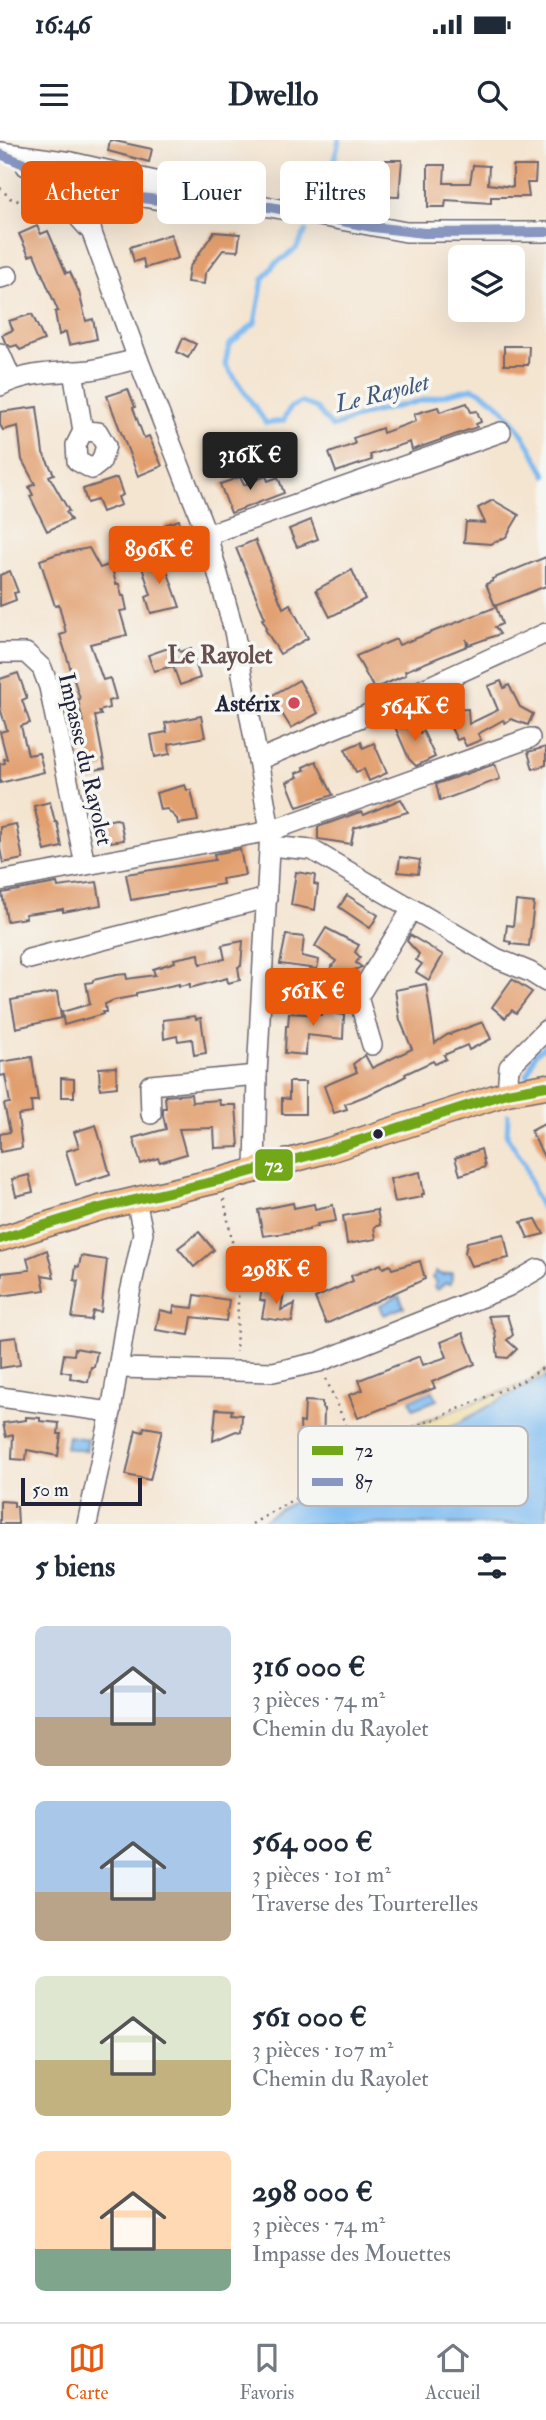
<!DOCTYPE html>
<html lang="fr">
<meta charset="utf-8">
<style>
body{margin:0;font-family:"IM FELL Double Pica",serif;background:#f2f2f3;color:#1f2937;height:100vh;display:flex;flex-direction:column;font-size:26px;white-space:nowrap}
*{box-sizing:border-box;margin:0}
p{font-size:23px;color:#747a83}
.icon{flex:none;width:38px;height:38px;fill:none;stroke:currentColor;stroke-width:2;stroke-linecap:round;stroke-linejoin:round}
.map{position:relative;height:1384px;overflow:hidden}
.details{display:flex;flex-direction:column;background:#fff;flex:1}
.details>*{flex:none}
.hud{position:absolute;left:21px;top:21px;width:504px;height:63px;display:flex;gap:14px}
.fabs{position:absolute;left:448px;top:105px;display:grid;gap:14px}
.fabs a{display:grid;place-items:center;width:77px;height:77px;border-radius:10px;background:#fff;box-shadow:0 7px 28px #0002;font-size:35px}
.scale{position:absolute;left:21px;bottom:18px;width:121px;box-sizing:border-box;padding-left:7px;border:4px solid #22223b;border-top:0;font-size:19px;line-height:24px;white-space:nowrap;color:#22223b;-webkit-text-stroke:5px #f6f6f2;paint-order:stroke}
.price{position:absolute;translate:-50% -60px;padding:0 16px;border-radius:7px;background:#ea580c;color:#fff;font-size:23px;line-height:46px;filter:drop-shadow(0 2px 4px #0008)}
.price::after{content:'';position:absolute;left:50%;top:42px;width:21px;height:16px;margin-left:-10px;background:inherit;clip-path:polygon(0 0,100% 0,50% 100%)}
.price.on{background:#222;color:#fff}
ul{padding:0;list-style:none}
li{display:flex;align-items:center;gap:21px;height:175px;padding:0 35px}
li span{display:grid;place-items:center;flex:none;width:196px;height:140px;border-radius:10px;color:#555}
li>.icon{margin-inline-start:auto}
span .icon{width:84px;height:84px;fill:#fffc;stroke-width:1}
li b{font-size:30px}
h2{display:flex;justify-content:space-between;align-items:center;height:84px;padding:0 35px;font-size:30px}
.tag{padding:0 24px;border-radius:10px;background:#fff;box-shadow:0 7px 28px #0002;font-size:24px;line-height:63px}
.tag.on{background:#ea580c;color:#fff}
.status{display:flex;justify-content:space-between;align-items:center;height:49px;padding:0 35px;background:#fff;direction:ltr}
.status svg{height:19px;fill:currentColor}
header{display:flex;justify-content:space-between;align-items:center;height:91px;padding:0 35px;background:#fff;font-size:32px;font-weight:700}
.tab-bar{display:flex;justify-content:space-around;align-items:center;height:98px;border-top:2px solid #e0e1e3;background:#fff;font-size:19px;color:#747a83}
.tab-bar a{display:grid;justify-items:center;gap:4px}
.tab-bar .on{color:#ea580c}
.map>svg:first-child{display:block}
</style>
<div class="status"><b>16:46</b><svg viewBox="0 0 49 12"><path d="M0 12V9h3v3zM5 12V6h3v6zM10 12V3h3v9zM15 12V0h3v12zM26 1h20v11H26zM47 4h2v5h-2z"/></svg></div>
<header><svg class="icon" aria-label="menu" viewBox="0 0 24 24"><path d="M4 6h16M4 12h16M4 18h16"/></svg>Dwello<svg class="icon" aria-label="search" viewBox="0 0 24 24"><circle cx="10" cy="10" r="6"/><path d="M15 15l6 6"/></svg></header>
<div class="map">
<svg width="546" height="1384" viewBox="0 0 546 1384">
<rect width="100%" height="100%" fill="#f6f6f2"/>
<filter id="ink" filterUnits="userSpaceOnUse"><feTurbulence type="fractalNoise" baseFrequency=".0143" numOctaves="2"/><feDisplacementMap in="SourceGraphic" scale="14" xChannelSelector="R" yChannelSelector="G"/><feConvolveMatrix kernelMatrix="1 2 1 2 8 2 1 2 1" color-interpolation-filters="sRGB"/></filter>
<filter id="wash" filterUnits="userSpaceOnUse"><feTurbulence type="fractalNoise" baseFrequency=".00686" numOctaves="4" result="noise"/><feDisplacementMap in="SourceGraphic" scale="28" xChannelSelector="R" yChannelSelector="G"/><feGaussianBlur stdDeviation="1.57" result="paint"/><feColorMatrix in="noise" values="0 0 0 0 0 0 0 0 0 0 0 0 0 0 0 0 0 1.4 0 .05"/><feComposite in="paint" operator="in"/></filter>
<g filter="url(#wash)">
<rect width="100%" height="100%" fill="#f4e5d1"/>
<path fill="#eeda9e" stroke="#887e6c" stroke-width="2" d="M546,1230V1237L413,1307L311,1353L344,1323L389,1295L530,1241Z"/>
<g fill="#7ebbf1" stroke="#506e96" stroke-width="2">
<path d="M436,1132L443,1135L452,1133L451,1144L445,1143L437,1150L434,1147L437,1142L432,1138Z"/>
<path d="M399,1156L404,1167L384,1175L380,1165Z"/>
<path d="M546,1237V1384H258C305,1350 360,1332 412,1307C458,1286 500,1257 546,1237Z"/>
<path d="M433,1251L437,1260L413,1269L410,1260Z"/>
<path d="M68,1296L88,1299L86,1311L66,1308Z"/>
</g>
<g fill="none" stroke-linecap="round" stroke-linejoin="round">
<g stroke="#7ebbf1" stroke-width="5">
<path d="M325,61L339,0"/>
<path d="M306,91L296,109L275,124L263,139L255,183L229,205L225,224L266,283L283,281L290,268L301,262L316,268L332,287L367,274L473,248C511,265 526,300 546,335"/>
<path d="M527,935L535,914L546,905"/>
<path d="M508,975L507,996L524,1023L534,1053L546,1076"/>
</g>
</g>
<g id="blocks">
<g fill="#e29f6e">
<path d="M110,0L152,9L149,22L108,11Z"/>
<path d="M386,20H402L399,57L362,56L334,50L339,26L382,36V27H387Z"/>
<path d="M428,25H445L444,43H470L473,25L489,26L488,44L513,47V26H536L535,43H527L529,57H491V63L446,60L445,67H428Z"/>
<path d="M37,86L41,94L48,91L66,133L70,132L79,152L86,181L93,179L97,199L69,205L66,192L59,195L55,172L58,171L34,114L29,116L19,94Z"/>
<path d="M214,92L240,94L238,111L223,110L205,134L204,144L187,142L189,128Z"/>
<path d="M171,94L178,118L145,128L143,119L134,122L130,107Z"/>
<path d="M32,174L44,200L20,210L17,205L11,207L5,202L2,195L13,190L9,181Z"/>
<path d="M183,198L196,204L188,218L177,212Z"/>
<path d="M504,206H529L528,225H504Z"/>
<path d="M128,249L135,267L133,268L144,298L149,296L162,326L138,336L107,256Z"/>
<path d="M467,263L471,272L477,271L481,282L476,284L477,287L412,310L410,302L370,315L372,320L336,332L329,313L355,304L353,298L382,288L383,293L416,281L414,274L438,267L440,272Z"/>
<path d="M37,267L43,313L54,334L49,336L69,371L66,372L71,380L47,391L30,356L33,355L29,347L35,344L22,320L18,286L3,290L0,285V272Z"/>
<path d="M266,336L268,341L278,337L284,353L231,373L220,344L240,337L244,345Z"/>
<path d="M117,338L123,355L118,357L121,365L102,372L97,360L87,363L83,349Z"/>
<path d="M493,360L519,375L506,397L491,404L464,402L466,382L485,383L478,368Z"/>
<path d="M179,380L184,396L170,402L164,385Z"/>
<path d="M311,380L318,399L297,407L289,389Z"/>
<path d="M255,400L283,468L290,464L308,498L280,514L265,489L267,488L262,479L265,478L236,408Z"/>
<path d="M89,408L100,428L111,424L116,444H119L122,456H124L127,470L120,471L127,495L90,504L103,540L110,538L116,559L108,561L109,568L99,571L101,575L95,576L105,628L85,632L76,600L82,599L79,587H84L78,560L80,559L60,495L66,493L59,465L55,466L40,420L57,414Z"/>
<path d="M162,416L180,467L151,473L146,457L151,455L141,424Z"/>
<path d="M546,417V446L495,466L486,444L493,441L492,439Z"/>
<path d="M352,430L365,459L330,477L316,450Z"/>
<path d="M10,431L18,452L14,453L16,460L0,466V435Z"/>
<path d="M496,467L502,484L495,487L500,494L469,505L466,499L467,506L405,531L406,535L374,549L356,516L396,499L399,505Z"/>
<path d="M177,505L180,512L191,508L200,538L180,545L173,526L154,531L148,515Z"/>
<path d="M18,533L27,558L22,560L30,583L21,586L28,615L39,613L44,632L0,643V624L5,623L4,619H7L0,592L7,590L0,568V539Z"/>
<path d="M299,540L318,573L291,588L271,556Z"/>
<path d="M501,541L504,548L509,545L520,567L533,574L528,585L511,579L505,583L503,580L478,594L481,600L466,606L462,598L457,600L449,584L450,570L468,569L469,584L498,570L488,546Z"/>
<path d="M201,576L205,597L169,604L170,614L155,617L151,595L167,592L165,583Z"/>
<path d="M414,580L420,593L423,591L435,617L416,626L409,619L395,587Z"/>
<path d="M361,602L363,608L374,603L387,633L369,641L364,629L356,632L345,609Z"/>
<path d="M546,607V625L533,629L528,612Z"/>
<path d="M316,621L333,655L297,667L287,642L298,637L296,633L305,630L303,627Z"/>
<path d="M495,624L500,639L440,661L436,644Z"/>
<path d="M185,645L187,650H191L198,681L178,684L177,679L167,669L160,670L156,653Z"/>
<path d="M401,659L408,672L354,688L351,704L318,699V687L357,673L362,672L364,675Z"/>
<path d="M50,662L55,682H57L62,707L45,711L34,666Z"/>
<path d="M116,679L120,680L124,700L111,702L109,697L103,698L100,682Z"/>
<path d="M16,684L23,719L3,723L0,709V687Z"/>
<path d="M240,709L245,735L222,739L223,744L131,760L126,734L215,720L214,714Z"/>
<path d="M400,717L420,720L418,734L398,732Z"/>
<path d="M296,732L315,735L314,744L318,745L315,770L291,765Z"/>
<path d="M97,742L101,765L63,772V769L25,774L26,778L7,781L2,753L57,743L58,747Z"/>
<path d="M347,755L378,775L370,788L339,767Z"/>
<path d="M516,761L534,763L529,806L511,804V802L505,801L507,785L513,786Z"/>
<path d="M326,788L359,805L355,812L360,817L356,823L362,827L349,832L340,844L326,834L336,821L315,806Z"/>
<path d="M286,795L304,797L302,816L319,820L317,829L280,824Z"/>
<path d="M410,795L443,815L429,840L416,832L422,824L416,820L419,814L407,801Z"/>
<path d="M243,801L241,826L238,827L240,840L228,843L227,838L190,848V844L179,846V844L136,853V856L114,860L105,864L106,872H102L103,874L64,885L62,872L90,864L86,843L93,842V840L116,835L126,834L127,839L155,835L153,829L175,822L174,819L199,814L200,824L225,819L222,805Z"/>
<path d="M512,839L532,852L516,873L512,870L505,878L492,867Z"/>
<path d="M426,844L435,903L447,895L483,882L491,899L469,910L467,905L444,915L446,919L435,924L433,921L405,934L406,936L375,952L345,964L347,969L334,973L324,946L357,932L353,924L365,915L372,928L412,909L400,880L395,850Z"/>
<path d="M57,852L61,878L16,888L11,860Z"/>
<path d="M321,863L337,864L336,874L344,875L343,899L307,895L306,915L285,913L286,886H288L289,873L321,875Z"/>
<path d="M195,876L196,879L201,878L206,913L194,915L192,899L178,901L177,896L164,899L163,880Z"/>
<path d="M32,917L38,961H31L32,973L18,975L22,1008L0,1012V994L10,992L4,964L10,963L5,935L0,936V922Z"/>
<path d="M116,927L117,947L100,949L99,928Z"/>
<path d="M61,938L74,939V957H61Z"/>
<path d="M289,942H305V974H282V958L289,959Z"/>
<path d="M191,954L192,962L219,960L220,965H236L239,1007L215,1008L214,988L179,989L186,1014L160,1022L158,1018L141,1024L133,998L166,989L163,975V968H166L165,956Z"/>
<path d="M546,983V1021L531,991Z"/>
<path d="M96,985L110,1034L76,1045L66,1011L79,1007L74,992Z"/>
<path d="M481,1009L485,1027L460,1035L455,1018Z"/>
<path d="M420,1032L424,1054H422V1057L395,1062L390,1039Z"/>
<path d="M29,1035L33,1052L16,1056L12,1039Z"/>
<path d="M293,1063L294,1068L314,1064L315,1069L333,1065L336,1081L317,1084L318,1086L309,1088V1090L263,1096L258,1070Z"/>
<path d="M377,1070L380,1085L374,1087L376,1099L347,1104L343,1076Z"/>
<path d="M536,1079L544,1094L528,1098L521,1082Z"/>
<path d="M199,1092L214,1110L194,1127L178,1108Z"/>
<path d="M504,1094L509,1118L471,1126L465,1113L467,1102Z"/>
<path d="M47,1110L54,1137L42,1135L45,1150L0,1156L2,1133L30,1130L27,1118Z"/>
<path d="M255,1111L258,1127L244,1130L240,1114Z"/>
<path d="M81,1116L107,1120L101,1172L93,1171L91,1180L72,1178L78,1141L74,1140L76,1126L79,1127Z"/>
<path d="M420,1121L425,1139L326,1184L315,1158L353,1141L351,1136L381,1124L383,1128L390,1125L392,1129Z"/>
<path d="M262,1148L284,1151L281,1170L295,1164L292,1182L262,1178L265,1161L260,1160Z"/>
<path d="M195,1155L229,1160L226,1181L192,1177L189,1195L156,1190L160,1170L173,1173L174,1166L193,1168Z"/>
<path d="M507,1175L513,1195L507,1200L517,1209L508,1218L498,1217L495,1191L488,1176Z"/>
<path d="M463,1193L475,1224L432,1242L435,1248L358,1278L349,1255L363,1250L359,1240L420,1216L423,1225L447,1217L441,1202Z"/>
<path d="M16,1197L20,1225L0,1228V1199Z"/>
<path d="M75,1208L97,1212L94,1227H91L88,1242L70,1238L71,1233L61,1231L64,1214L74,1215Z"/>
<path d="M305,1261L322,1262V1268L324,1269L323,1311L305,1312V1302L301,1301L300,1282L304,1283Z"/>
<path d="M216,1269L232,1270L231,1274L242,1275L241,1292L236,1291L213,1301Z"/>
<path d="M26,1277L40,1278V1281L59,1283L58,1294H61L58,1316L27,1310L26,1320L12,1319L13,1295L6,1297L3,1283L26,1280Z"/>
<path d="M144,1287L162,1290L150,1340L126,1335L136,1290L143,1292Z"/>
<path d="M0,1361L14,1362V1366H17L18,1384H0Z"/>
</g>
</g>
</g>
<g filter="url(#ink)">
<use href="#blocks" fill-opacity="0" stroke="#6c6670" stroke-width="2"/>
<g fill="none" stroke-linecap="round" stroke-linejoin="round">
<g stroke="#6c6670" stroke-width="22">
<g id="minor">
<path d="M0,12L71,22L270,67L406,92H546"/>
<path d="M71,22L88,35V76L92,93L138,219L207,395L234,491L258,620L270,691L257,935L255,1030"/>
<path d="M26,26C97,49 158,64 233,67"/>
<path d="M71,32L62,38C59,57 79,79 92,92"/>
<path d="M0,138L8,136"/>
<path d="M0,213L12,240"/>
<path d="M73,231L83,291L76,305L77,321L92,329L101,322L106,306L98,292L83,291"/>
<path d="M0,246C29,231 59,233 90,230C106,228 122,222 138,219"/>
<path d="M207,395L501,292"/>
<path d="M0,513H26L42,528L49,547L85,725"/>
<path d="M258,620L371,573L546,493"/>
<path d="M270,706L312,710L496,818L530,832L546,842"/>
<path d="M0,741L270,691L530,598"/>
<path d="M29,819L267,758"/>
<path d="M372,905L358,857L412,769"/>
<path d="M507,953L509,927L546,890"/>
<path d="M151,974L150,945L257,935"/>
<path d="M119,1228L273,1232L319,1222L507,1147L538,1129"/>
<path d="M0,1257L111,1272"/>
<path d="M87,1384L111,1272L130,1153L143,1093L136,1060"/>
</g>
</g>
<g stroke="#6c6670" stroke-width="27">
<path id="major" d="M0,1099L100,1068L220,1040L329,1010L507,953L546,946"/>
</g>
<g stroke="#6c6670" stroke-width="2.5" stroke-dasharray="2 5" stroke-linecap="butt">
<path d="M0,48L10,58L55,74"/>
<path d="M224,1059L239,1138L236,1212"/>
<path d="M326,1239L358,1313"/>
<path d="M252,1384L311,1349L342,1324L389,1295L438,1278L524,1240L546,1226"/>
</g>
<use href="#minor" stroke="#fff" stroke-width="19"/>
<use href="#major" stroke="#f6be87" stroke-width="24"/>
<g stroke="#f6f6f2" stroke-width="16">
<path id="bus-1" d="M0,1099L100,1068L220,1040L329,1010L507,953L546,946"/>
</g>
<g stroke="#f6f6f2" stroke-width="16">
<path id="bus-2" d="M0,14L53,36L141,58L200,65L270,67L373,87L424,93L546,92"/>
</g>
<use href="#bus-1" stroke="#71a718" stroke-width="10"/>
<use href="#bus-2" stroke="#8896c0" stroke-width="10"/>
</g>
</g>
<circle fill="#d1495b" stroke="#f6f6f2" stroke-width="2.5" cx="294" cy="563" r="7"/>
<circle fill="#22223b" stroke="#f6f6f2" stroke-width="2.5" cx="378" cy="994" r="6"/>
<g text-anchor="middle" stroke-width="7" stroke-linejoin="round" paint-order="stroke">
<g font-size="23" font-weight="bold" fill="#22223b" stroke="#f6f6f2" text-anchor="end">
<text x="280" y="571">Astérix</text>
</g>
<g font-size="23" fill="#22223b" stroke="#f6f6f2">
<text transform="translate(86 619) rotate(77)" y="8">Impasse du Rayolet</text>
</g>
<g font-size="24" font-style="italic" fill="#42587b" stroke="#f6f6f2">
<text transform="translate(382 253) rotate(-14)" y="8">Le Rayolet</text>
</g>
<g font-size="24" font-weight="bold" fill="#654e4d" stroke="#f6f6f2">
<text x="220" y="523">Le Rayolet</text>
</g>
</g>
<rect x="298" y="1286" width="230" height="80" rx="10" fill="#f6f6f2" stroke="#b6b6bb" stroke-width="2"/>
<rect x="312" y="1306" width="31" height="9" fill="#71a718"/>
<rect x="312" y="1338" width="31" height="8" fill="#8896c0"/>
<g font-size="19" fill="#22223b">
<text x="355" y="1317">72</text>
<text x="355" y="1349">87</text>
</g>
<rect stroke="#f6f6f2" stroke-width="2.5" x="254" y="1008" width="40" height="34" rx="7" fill="#71a718"/>
<g font-size="19" text-anchor="middle" font-weight="bold" fill="#fff">
<text x="274" y="1032">72</text>
</g>
</svg>
<div class="fabs">
<a><svg class="icon" aria-label="layers" viewBox="0 0 24 24"><path d="M12 4l9 5-9 5-9-5zM3 14l9 5 9-5"/></svg></a>
</div>
<div class="scale">50 m</div>
<b class="price on" style="left:250px;top:352px">316K €</b>
<b class="price" style="left:159px;top:446px">896K €</b>
<b class="price" style="left:415px;top:603px">564K €</b>
<b class="price" style="left:313px;top:888px">561K €</b>
<b class="price" style="left:276px;top:1166px">298K €</b>
<div class="hud">
<a class="tag on">Acheter</a>
<a class="tag">Louer</a>
<a class="tag">Filtres</a>
</div>
</div>
<section class="details">
<h2>5 biens<svg class="icon" aria-label="filters" viewBox="0 0 24 24"><path d="M4 7h16M4 17h16"/><circle cx="9" cy="7" r="2"/><circle cx="15" cy="17" r="2"/></svg></h2>
<ul>
<li><span style="background:linear-gradient(#c9d6e8 65%,#b9a48a 0)"><svg class="icon" aria-label="home" viewBox="0 0 24 24"><path d="M3 11l9-7 9 7M6 9v11h12V9"/></svg></span><div><b>316 000 €</b><p>3 pièces · 74 m²</p><p>Chemin du Rayolet</p></div></li>
<li><span style="background:linear-gradient(#a9c7e8 65%,#b9a48a 0)"><svg class="icon" aria-label="home" viewBox="0 0 24 24"><path d="M3 11l9-7 9 7M6 9v11h12V9"/></svg></span><div><b>564 000 €</b><p>3 pièces · 101 m²</p><p>Traverse des Tourterelles</p></div></li>
<li><span style="background:linear-gradient(#dfe7d0 60%,#c2b280 0)"><svg class="icon" aria-label="home" viewBox="0 0 24 24"><path d="M3 11l9-7 9 7M6 9v11h12V9"/></svg></span><div><b>561 000 €</b><p>3 pièces · 107 m²</p><p>Chemin du Rayolet</p></div></li>
<li><span style="background:linear-gradient(#ffd9b3 70%,#7fa58c 0)"><svg class="icon" aria-label="home" viewBox="0 0 24 24"><path d="M3 11l9-7 9 7M6 9v11h12V9"/></svg></span><div><b>298 000 €</b><p>3 pièces · 74 m²</p><p>Impasse des Mouettes</p></div></li>
</ul>
</section>
<nav class="tab-bar">
<a class="on"><svg class="icon" aria-label="map" viewBox="0 0 24 24"><path d="M3 6l6-2 6 2 6-2v14l-6 2-6-2-6 2zM9 4v14M15 6v14"/></svg>Carte</a>
<a><svg class="icon" aria-label="saved" viewBox="0 0 24 24"><path d="M7 4h10v16l-5-4-5 4z"/></svg>Favoris</a>
<a><svg class="icon" aria-label="home" viewBox="0 0 24 24"><path d="M3 11l9-7 9 7M6 9v11h12V9"/></svg>Accueil</a>
</nav>
